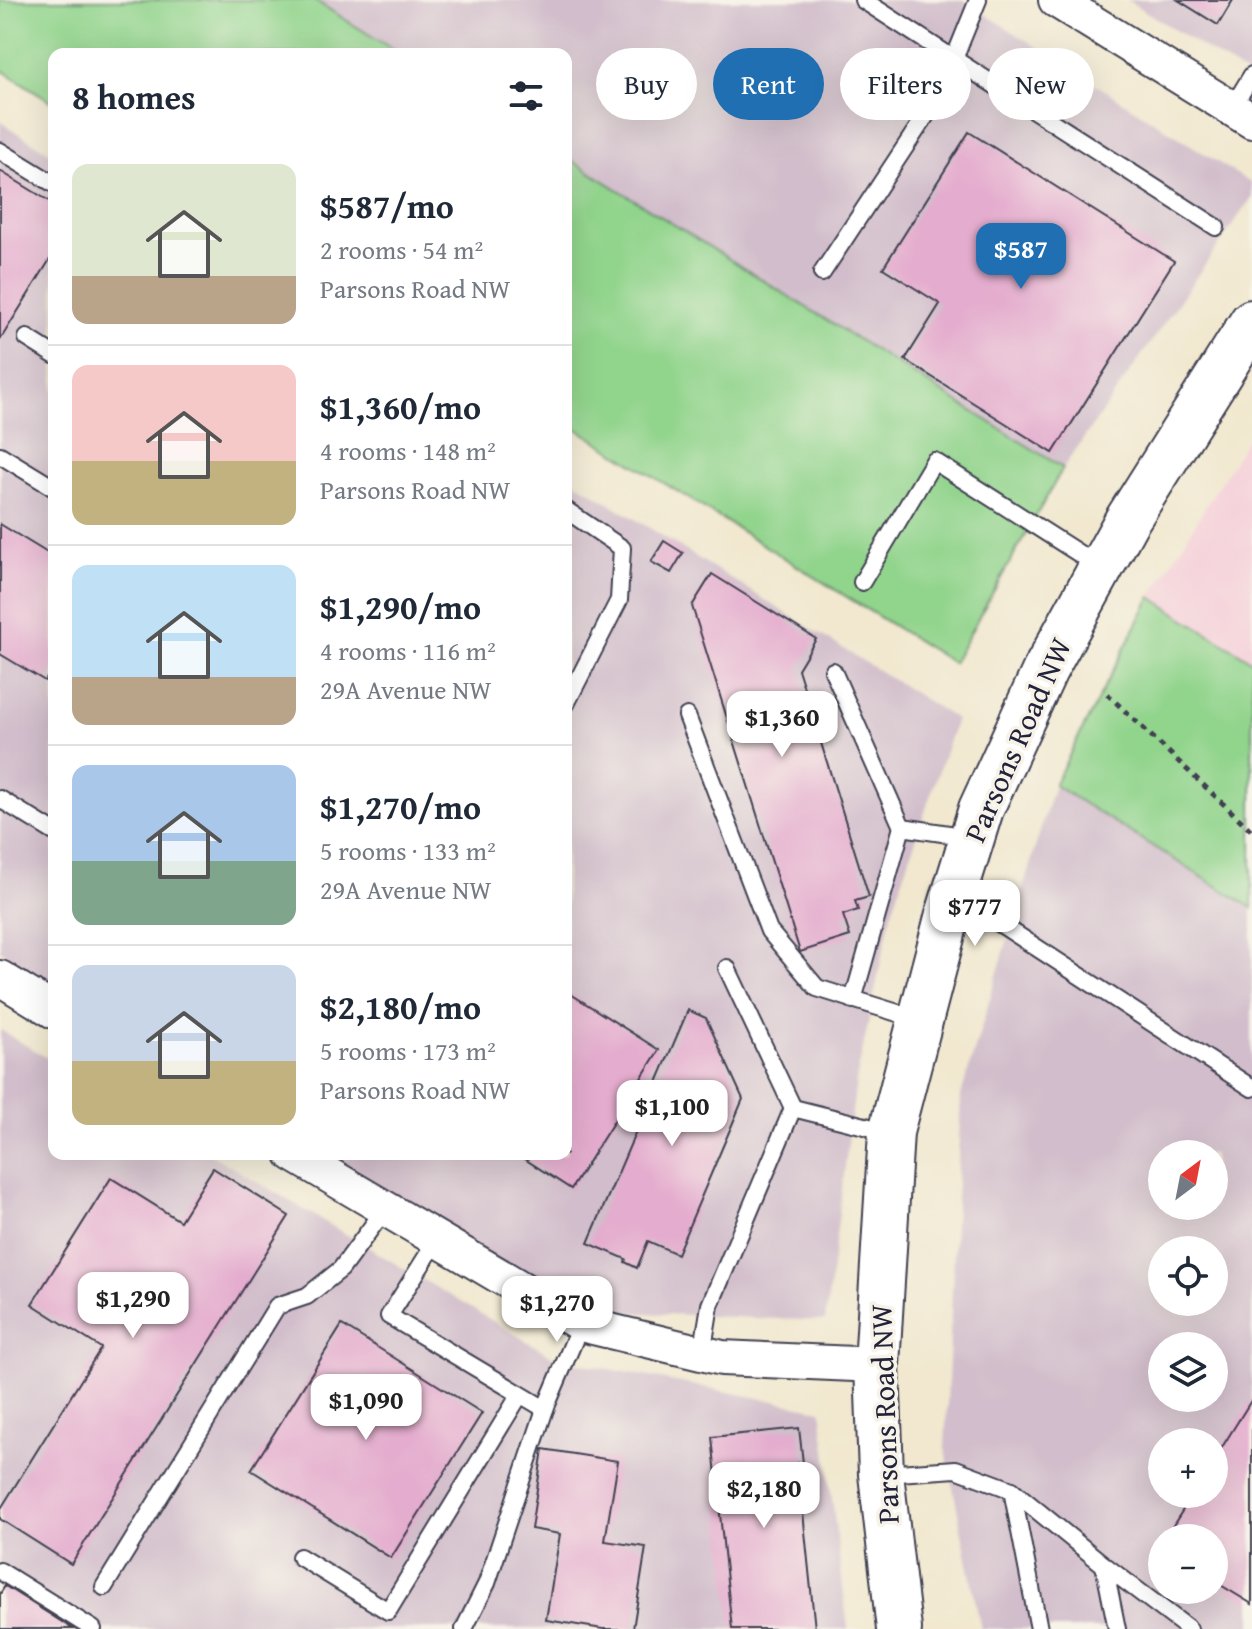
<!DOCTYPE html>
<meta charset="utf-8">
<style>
body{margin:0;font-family:"Gentium Book Plus",serif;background:#f2f2f3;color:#1f2937;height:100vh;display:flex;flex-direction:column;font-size:30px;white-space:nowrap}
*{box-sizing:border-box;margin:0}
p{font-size:26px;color:#747a83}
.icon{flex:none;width:44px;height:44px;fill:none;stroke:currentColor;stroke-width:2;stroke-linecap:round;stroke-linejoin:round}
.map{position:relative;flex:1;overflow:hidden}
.side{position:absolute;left:48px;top:48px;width:524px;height:1112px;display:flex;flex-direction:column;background:#fff;border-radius:16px;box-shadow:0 8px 32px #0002}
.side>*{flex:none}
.top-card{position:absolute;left:596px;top:48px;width:536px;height:72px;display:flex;gap:16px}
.needle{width:52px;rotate:32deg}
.fabs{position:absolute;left:1148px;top:1140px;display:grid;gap:16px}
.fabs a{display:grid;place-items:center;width:80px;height:80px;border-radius:50%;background:#fff;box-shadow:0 8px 32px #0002;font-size:40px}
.price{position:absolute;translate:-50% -68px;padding:0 18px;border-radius:16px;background:#fff;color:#222;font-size:26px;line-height:52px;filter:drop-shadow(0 2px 4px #0008)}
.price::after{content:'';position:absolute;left:50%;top:48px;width:24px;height:18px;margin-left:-12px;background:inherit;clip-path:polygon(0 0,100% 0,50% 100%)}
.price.current{background:#1f6fb2;color:#fff}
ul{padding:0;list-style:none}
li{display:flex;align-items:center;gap:24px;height:200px;padding:0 24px}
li+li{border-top:2px solid #e0e1e3}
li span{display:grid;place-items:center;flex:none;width:224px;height:160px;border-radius:16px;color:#555}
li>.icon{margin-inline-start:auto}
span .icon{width:96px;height:96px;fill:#fffc;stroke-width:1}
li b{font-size:34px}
h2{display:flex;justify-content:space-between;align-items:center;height:96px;padding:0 24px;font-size:34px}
.chip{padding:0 28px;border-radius:36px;background:#fff;box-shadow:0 8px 32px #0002;font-size:28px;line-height:72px}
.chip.current{background:#1f6fb2;color:#fff}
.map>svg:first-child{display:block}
</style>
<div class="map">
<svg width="1252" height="1629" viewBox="0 0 1252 1629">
<rect width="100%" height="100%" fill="#f7f3e8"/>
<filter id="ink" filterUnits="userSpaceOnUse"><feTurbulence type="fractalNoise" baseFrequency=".0125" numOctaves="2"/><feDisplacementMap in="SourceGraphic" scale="16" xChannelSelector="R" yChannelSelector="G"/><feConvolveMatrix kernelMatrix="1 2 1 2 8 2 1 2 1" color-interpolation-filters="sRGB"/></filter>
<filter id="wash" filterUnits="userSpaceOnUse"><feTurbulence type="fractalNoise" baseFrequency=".006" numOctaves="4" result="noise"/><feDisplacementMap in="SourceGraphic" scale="32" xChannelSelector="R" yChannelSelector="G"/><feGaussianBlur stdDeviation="1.8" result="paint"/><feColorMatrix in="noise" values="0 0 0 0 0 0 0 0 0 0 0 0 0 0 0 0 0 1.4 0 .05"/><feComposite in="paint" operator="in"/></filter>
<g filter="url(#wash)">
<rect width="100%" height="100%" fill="#f1e8cf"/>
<path fill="#f5cfd9" d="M1252,431V661L1151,597Z"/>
<g fill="#d1bdcb" fill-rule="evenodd">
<path d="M314,0H963L1252,184V197L1063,468L566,157V54H400Z"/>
<path d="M1127,0H1252V78Z"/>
<path d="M0,122L54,155V984L0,950Z"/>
<path d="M566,476L956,719L891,914L856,1081L825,1321L573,1310L325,1154H566Z"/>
<path d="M1054,785L1252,908V1629H981L945,1447L961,1095ZM1162,1154H1214V1206H1162ZM1162,1250H1214V1302H1162ZM1162,1346H1214V1398H1162ZM1162,1442H1214V1494H1162ZM1162,1538H1214V1590H1162Z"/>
<path d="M0,1030L54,1062V1154H210L557,1359L821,1410L848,1629H0Z"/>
</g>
<g fill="#91d48c" stroke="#5a7b64" stroke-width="2">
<path d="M0,0H314L400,54H54V103L0,69Z"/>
<path d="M566,157L1063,468L953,663L566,422Z"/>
<path d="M1151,597L1252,661V908L1054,785Z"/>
</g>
<g id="blocks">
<g fill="#e4acce">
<path d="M1178,0H1233L1218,25Z"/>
<path d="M969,132L1174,261L1053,453L905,360L940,304L883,268Z"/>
<path d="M0,171L54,204V253L0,340Z"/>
<path d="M0,524L54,557V667L45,681L0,654Z"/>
<path d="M664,541L683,553L671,573L651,562Z"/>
<path d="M712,574L816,639L798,669L869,897L855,901L858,910L843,915L850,936L800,952L692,606Z"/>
<path d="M566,991L659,1050L571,1189L517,1154H566Z"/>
<path d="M688,1010L706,1018L743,1099L677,1254L648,1241L637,1268L625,1262L626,1259L588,1243Z"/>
<path d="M213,1168L289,1216L71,1564L0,1519V1510L101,1348L32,1304L111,1178L180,1221Z"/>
<path d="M342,1325L482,1413L391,1558L251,1470Z"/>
<path d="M1252,1399V1604L1214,1581V1538H1165L1193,1494H1214V1460Z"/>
<path d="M799,1428L803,1463H798L815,1629H732L712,1437Z"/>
<path d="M543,1449L618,1461L605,1541L646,1547L633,1629H603L546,1620L560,1534L531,1529Z"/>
<path d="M5,1586L73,1629H0V1594Z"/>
</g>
</g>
</g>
<g filter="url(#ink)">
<use href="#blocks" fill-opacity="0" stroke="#414051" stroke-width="2"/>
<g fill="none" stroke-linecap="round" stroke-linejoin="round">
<g stroke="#414051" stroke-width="20">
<g id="service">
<path d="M978,0L954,59L1216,227"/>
<path d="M1232,108L1252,75"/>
<path d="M0,151L54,184"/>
<path d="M822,273L938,97L954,59L863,0"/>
<path d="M27,338L54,355"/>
<path d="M0,455L54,488"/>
<path d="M566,510L622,548L619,600L566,704"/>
<path d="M862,582L934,461L1100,567"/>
<path d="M833,671L902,827L969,837"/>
<path d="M687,716L769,931L817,988L917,1019"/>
<path d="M0,799L54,832"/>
<path d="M956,895L1252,1088"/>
<path d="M727,968L793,1108"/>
<path d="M853,1000L902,827"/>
<path d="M437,1240L389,1316L545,1409L581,1324"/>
<path d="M702,1354L710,1305L793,1108L889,1132"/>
<path d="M883,1474L956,1469L1012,1490L1104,1565L1189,1629"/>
<path d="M1012,1490L1039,1629"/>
<path d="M300,1557L388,1611L519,1396"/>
<path d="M1104,1565L1117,1629"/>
<path d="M0,1571L93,1629"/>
<path d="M104,1587L277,1306L307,1296L341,1269L385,1209"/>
<path d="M464,1629L487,1583L545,1409"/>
</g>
</g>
<g stroke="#414051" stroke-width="38">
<g id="minor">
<path d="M1056,0L1252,121"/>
<path d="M0,978L54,1011"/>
<path d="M293,1154L581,1324L722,1358L877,1365"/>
</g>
</g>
<g stroke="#414051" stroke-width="48">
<path id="secondary" d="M899,1629L881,1474L877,1365L891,1132L947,918L981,809L1045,670L1126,522L1252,322"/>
</g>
<path stroke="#414051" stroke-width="5" stroke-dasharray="6 6" stroke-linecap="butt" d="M1107,694L1252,831"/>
<use href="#service" stroke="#fff" stroke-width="16"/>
<use href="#minor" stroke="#fff" stroke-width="34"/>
<use href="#secondary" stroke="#fff" stroke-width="44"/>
</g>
</g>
<g text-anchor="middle" stroke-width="7" stroke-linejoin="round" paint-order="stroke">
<g font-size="30" fill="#22223b" stroke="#f7f3e8">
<text transform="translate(1018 740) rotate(-66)" y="10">Parsons Road NW</text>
<text transform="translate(885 1414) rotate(-92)" y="10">Parsons Road NW</text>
</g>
</g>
</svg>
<div class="fabs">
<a><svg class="needle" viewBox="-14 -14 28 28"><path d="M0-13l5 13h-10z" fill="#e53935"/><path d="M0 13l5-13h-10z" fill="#747a83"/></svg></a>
<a><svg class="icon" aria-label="locate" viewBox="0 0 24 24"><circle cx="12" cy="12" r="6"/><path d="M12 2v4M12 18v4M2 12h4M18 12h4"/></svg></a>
<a><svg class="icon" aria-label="layers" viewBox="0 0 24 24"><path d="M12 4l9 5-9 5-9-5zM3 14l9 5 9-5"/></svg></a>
<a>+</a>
<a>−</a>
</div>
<b class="price current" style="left:1021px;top:291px">$587</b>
<b class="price" style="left:782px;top:759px">$1,360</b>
<b class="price" style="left:975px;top:948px">$777</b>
<b class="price" style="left:672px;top:1148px">$1,100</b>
<b class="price" style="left:133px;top:1340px">$1,290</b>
<b class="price" style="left:557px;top:1344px">$1,270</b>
<b class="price" style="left:366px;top:1442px">$1,090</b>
<b class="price" style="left:764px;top:1530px">$2,180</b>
<div class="top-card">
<a class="chip">Buy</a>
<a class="chip current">Rent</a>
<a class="chip">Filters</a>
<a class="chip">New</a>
</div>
<section class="side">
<h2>8 homes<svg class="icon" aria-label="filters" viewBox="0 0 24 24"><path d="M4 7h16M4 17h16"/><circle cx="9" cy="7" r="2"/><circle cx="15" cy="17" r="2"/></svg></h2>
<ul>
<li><span style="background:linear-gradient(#dfe7d0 70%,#b9a48a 0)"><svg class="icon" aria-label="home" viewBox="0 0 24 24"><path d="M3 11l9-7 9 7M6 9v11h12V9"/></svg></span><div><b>$587/mo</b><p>2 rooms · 54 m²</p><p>Parsons Road NW</p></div></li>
<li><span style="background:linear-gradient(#f6c9c9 60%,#c2b280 0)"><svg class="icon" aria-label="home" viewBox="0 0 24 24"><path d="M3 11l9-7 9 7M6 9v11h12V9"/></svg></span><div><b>$1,360/mo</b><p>4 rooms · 148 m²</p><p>Parsons Road NW</p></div></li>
<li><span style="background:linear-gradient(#bfe0f5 70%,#b9a48a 0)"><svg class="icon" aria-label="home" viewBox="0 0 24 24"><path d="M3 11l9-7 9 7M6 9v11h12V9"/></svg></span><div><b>$1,290/mo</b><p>4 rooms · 116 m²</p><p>29A Avenue NW</p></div></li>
<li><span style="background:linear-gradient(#a9c7e8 60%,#7fa58c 0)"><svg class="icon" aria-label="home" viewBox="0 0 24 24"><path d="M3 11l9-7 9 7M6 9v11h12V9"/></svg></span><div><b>$1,270/mo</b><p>5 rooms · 133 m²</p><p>29A Avenue NW</p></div></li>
<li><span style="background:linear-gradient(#c9d6e8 60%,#c2b280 0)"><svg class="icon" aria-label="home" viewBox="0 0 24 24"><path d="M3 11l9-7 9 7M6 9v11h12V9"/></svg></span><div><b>$2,180/mo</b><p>5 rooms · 173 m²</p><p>Parsons Road NW</p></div></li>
</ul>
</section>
</div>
